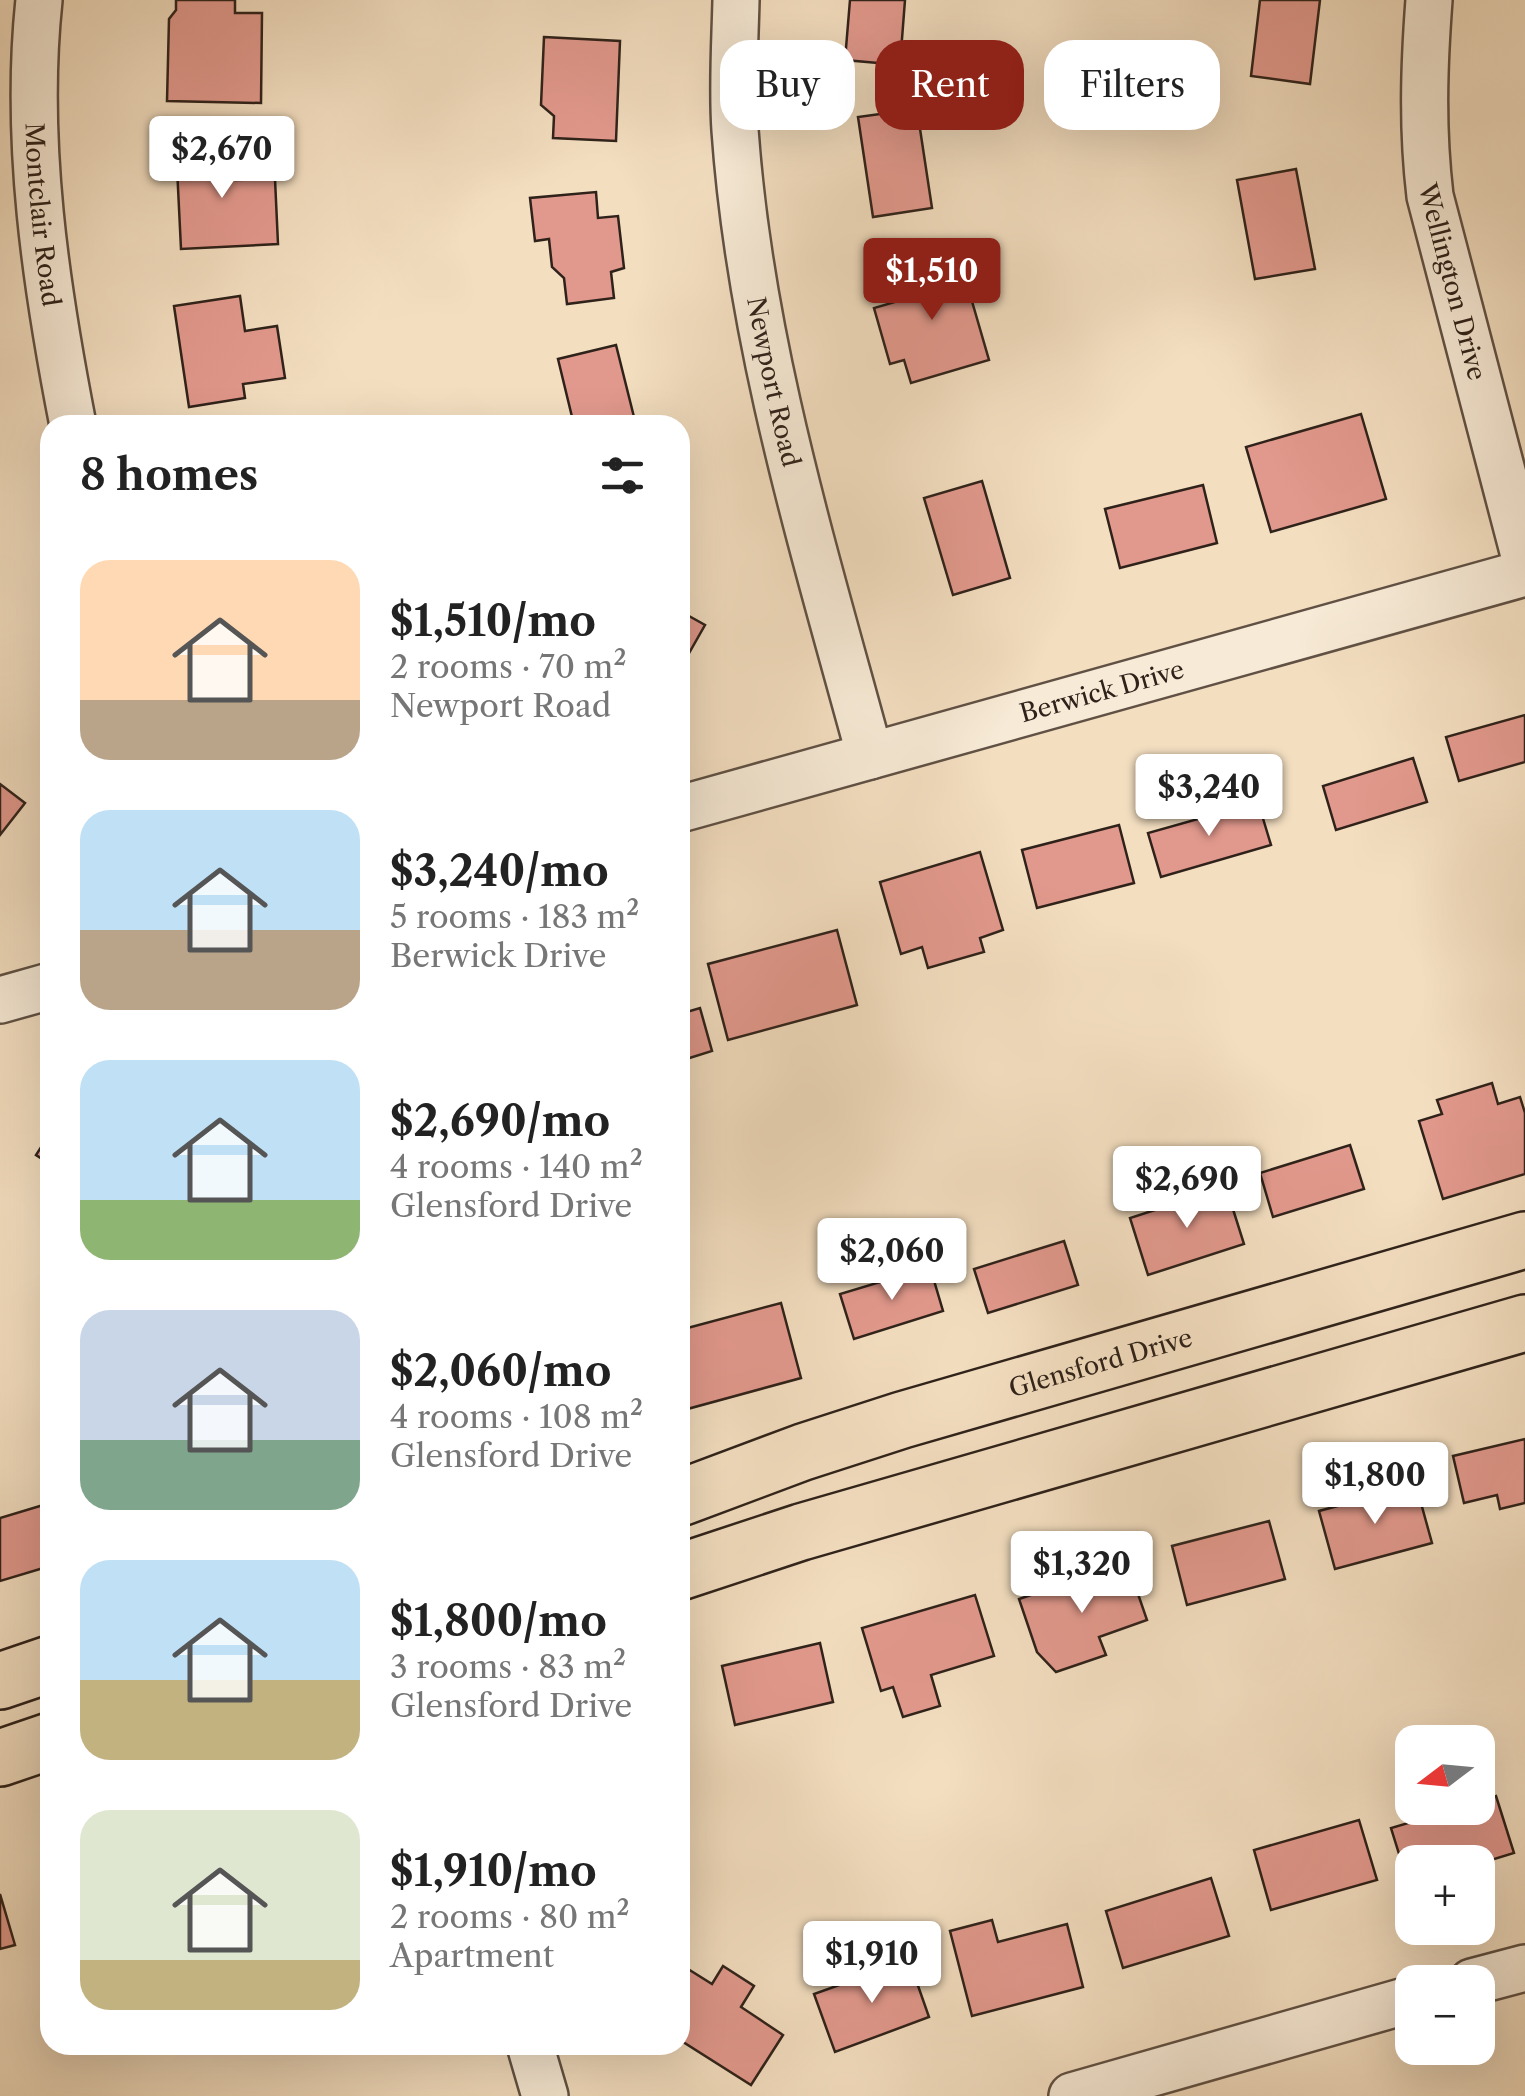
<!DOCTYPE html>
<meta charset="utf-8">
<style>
body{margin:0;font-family:"Libre Caslon Text",serif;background:#f6f6f6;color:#222;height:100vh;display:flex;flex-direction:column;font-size:38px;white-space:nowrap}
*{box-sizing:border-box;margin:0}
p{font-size:32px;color:#767676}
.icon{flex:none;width:55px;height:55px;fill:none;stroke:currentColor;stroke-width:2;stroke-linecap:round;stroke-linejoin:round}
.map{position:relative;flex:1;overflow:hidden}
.details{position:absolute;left:40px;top:415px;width:650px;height:1640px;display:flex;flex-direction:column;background:#fff;border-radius:30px;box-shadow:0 10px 40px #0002}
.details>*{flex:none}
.hud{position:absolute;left:720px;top:40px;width:655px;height:90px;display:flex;gap:20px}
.needle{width:65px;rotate:254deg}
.fabs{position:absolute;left:1395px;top:1725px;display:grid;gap:20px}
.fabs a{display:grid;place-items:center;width:100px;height:100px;border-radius:20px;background:#fff;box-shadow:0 10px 40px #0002;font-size:50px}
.price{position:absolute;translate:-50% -85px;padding:0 22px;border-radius:10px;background:#fff;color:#222;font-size:32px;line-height:65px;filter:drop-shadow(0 2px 5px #0008)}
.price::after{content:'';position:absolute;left:50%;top:60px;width:30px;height:22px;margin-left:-15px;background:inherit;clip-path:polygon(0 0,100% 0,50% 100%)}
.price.active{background:#8f2418;color:#fff}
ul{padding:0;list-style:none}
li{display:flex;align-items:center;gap:30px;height:250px;padding:0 40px}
li span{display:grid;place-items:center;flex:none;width:280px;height:200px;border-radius:30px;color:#555}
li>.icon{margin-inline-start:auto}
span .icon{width:120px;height:120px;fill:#fffc;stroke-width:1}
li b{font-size:42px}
h2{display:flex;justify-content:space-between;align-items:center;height:120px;padding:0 40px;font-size:42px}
.chip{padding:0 35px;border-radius:30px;background:#fff;box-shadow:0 10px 40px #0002;font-size:35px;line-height:90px}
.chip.active{background:#8f2418;color:#fff}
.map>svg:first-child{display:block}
</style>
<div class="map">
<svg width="1525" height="2096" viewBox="0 0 1525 2096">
<rect width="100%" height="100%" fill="#f3dec0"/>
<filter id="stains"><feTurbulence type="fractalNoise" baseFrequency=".002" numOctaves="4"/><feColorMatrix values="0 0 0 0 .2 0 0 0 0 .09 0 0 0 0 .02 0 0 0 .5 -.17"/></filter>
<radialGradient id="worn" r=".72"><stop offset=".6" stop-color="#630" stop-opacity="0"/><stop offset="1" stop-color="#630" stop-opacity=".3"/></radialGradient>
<g fill="#e2998d" stroke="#2f221a" stroke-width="2.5">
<path d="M176,0H235V13H262L261,103L167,101L169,19L176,10Z"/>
<path d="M850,0H905L900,65L845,60Z"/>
<path d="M1260,0H1320L1310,84L1251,76Z"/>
<path d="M544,37L620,41L616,141L553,138L554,116L541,105Z"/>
<path d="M917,109L932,208L873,217L858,117Z"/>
<path d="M234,144L236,180L275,179L278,244L181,249L176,147Z"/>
<path d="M1296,169L1315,269L1255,279L1237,180Z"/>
<path d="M596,192L598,218L618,216L624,268L611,272L614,298L567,304L564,278L552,267L549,239L535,241L530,198Z"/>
<path d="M960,260L989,360L911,383L904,360L890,364L874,308L895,302L889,281Z"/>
<path d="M240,296L245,331L277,326L285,378L243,384L245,398L189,407L174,306Z"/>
<path d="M616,345L636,425H574L558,359Z"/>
<path d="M1361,414L1386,499L1271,532L1246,447Z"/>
<path d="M982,481L1010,578L953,595L924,498Z"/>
<path d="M1203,485L1217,543L1120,568L1105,509Z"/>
<path d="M680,611L705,625L680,669Z"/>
<path d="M1525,715V762L1459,781L1446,737Z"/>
<path d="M1413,758L1427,802L1336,830L1323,786Z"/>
<path d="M0,784L25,803L0,835Z"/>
<path d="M1258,802L1271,845L1161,877L1148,833Z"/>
<path d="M1119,825L1134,883L1037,908L1022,850Z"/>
<path d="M980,852L1003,930L980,938L984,952L928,968L922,947L901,954L880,882Z"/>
<path d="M837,930L857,1005L728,1040L708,964Z"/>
<path d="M700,1008L712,1051L680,1061V1014Z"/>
<path d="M1492,1083L1498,1104L1520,1097L1525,1113V1174L1443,1199L1419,1121L1442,1114L1437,1100Z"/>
<path d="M50,1133V1164L36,1155Z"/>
<path d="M1350,1145L1364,1189L1273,1217L1260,1173Z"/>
<path d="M1226,1187L1244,1244L1148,1275L1130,1218Z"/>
<path d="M1064,1241L1078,1285L988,1313L974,1269Z"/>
<path d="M930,1267L943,1311L854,1339L840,1294Z"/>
<path d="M781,1303L801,1378L680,1411V1330Z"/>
<path d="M1525,1439V1503L1500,1509L1497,1495L1464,1503L1453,1456Z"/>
<path d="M1416,1485L1432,1543L1335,1569L1319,1511Z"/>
<path d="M50,1503V1566L0,1581V1518Z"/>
<path d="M1269,1521L1285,1579L1187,1605L1172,1546Z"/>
<path d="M1127,1562L1147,1620L1099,1637L1106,1655L1056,1672L1037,1652L1019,1599Z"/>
<path d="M975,1595L994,1656L931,1675L940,1706L903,1717L893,1687L881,1691L862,1628Z"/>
<path d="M820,1643L833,1702L735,1725L722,1666Z"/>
<path d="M1496,1796L1514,1853L1478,1864L1412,1862V1885L1409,1886L1391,1828L1459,1808H1478V1802Z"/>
<path d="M1359,1820L1377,1880L1271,1910L1254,1850Z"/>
<path d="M1211,1878L1229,1936L1123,1968L1106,1911Z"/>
<path d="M0,1894L15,1945L0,1949Z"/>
<path d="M992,1920L998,1942L1067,1924L1083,1987L972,2016L950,1931Z"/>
<path d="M909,1960L929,2017L835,2052L814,1994Z"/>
<path d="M680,1964L712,1984L723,1966L754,1986L741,2007L783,2035L751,2085L680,2040Z"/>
</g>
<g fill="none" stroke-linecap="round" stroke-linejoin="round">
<g stroke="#605144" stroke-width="50">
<g id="minor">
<path id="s1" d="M39,0C24,141 46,287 73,425"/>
<path id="s2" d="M736,0C735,43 732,87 735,130C750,344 814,550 870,756"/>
<path id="s3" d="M1429,0C1424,67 1422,129 1430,196L1525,559"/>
<path id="s4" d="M680,809L1525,573"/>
<path d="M0,1000L50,986"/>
<path d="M1472,1982L1525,1968"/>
<path d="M530,2045L545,2096"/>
<path d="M1072,2096L1412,1999"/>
</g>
</g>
<g stroke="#2f221a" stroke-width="60">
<g id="major">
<path id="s5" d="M680,1498L803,1452L902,1420L1525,1240"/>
<path d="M680,1572L801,1532L1525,1323"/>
<path d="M0,1681L50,1664"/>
<path d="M0,1758L50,1741"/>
</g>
</g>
<use href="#minor" stroke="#f7ead6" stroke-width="45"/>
<use href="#major" stroke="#f3dec0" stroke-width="55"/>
</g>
<g text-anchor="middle" stroke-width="9" stroke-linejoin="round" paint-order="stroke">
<g font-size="25" fill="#2f221a" stroke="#f7ead6">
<text dy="9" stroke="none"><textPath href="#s1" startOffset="215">Montclair Road</textPath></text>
<text dy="9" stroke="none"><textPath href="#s3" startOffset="285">Wellington Drive</textPath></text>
<text dy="9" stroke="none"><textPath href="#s2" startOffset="385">Newport Road</textPath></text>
<text dy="9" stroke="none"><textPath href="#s4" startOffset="438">Berwick Drive</textPath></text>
<text dy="9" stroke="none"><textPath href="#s5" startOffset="442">Glensford Drive</textPath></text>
</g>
</g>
<rect width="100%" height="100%" filter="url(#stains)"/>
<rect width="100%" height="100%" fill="url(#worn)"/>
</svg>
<div class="fabs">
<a><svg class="needle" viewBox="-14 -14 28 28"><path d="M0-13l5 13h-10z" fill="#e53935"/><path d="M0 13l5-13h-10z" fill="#767676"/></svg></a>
<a>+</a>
<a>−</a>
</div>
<b class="price" style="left:222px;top:201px">$2,670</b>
<b class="price active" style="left:932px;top:323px">$1,510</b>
<b class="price" style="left:1209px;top:839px">$3,240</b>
<b class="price" style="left:1187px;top:1231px">$2,690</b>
<b class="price" style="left:892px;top:1303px">$2,060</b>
<b class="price" style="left:1375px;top:1527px">$1,800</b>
<b class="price" style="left:1082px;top:1616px">$1,320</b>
<b class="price" style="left:872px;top:2006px">$1,910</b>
<div class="hud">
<a class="chip">Buy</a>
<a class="chip active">Rent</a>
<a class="chip">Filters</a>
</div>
<section class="details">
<h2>8 homes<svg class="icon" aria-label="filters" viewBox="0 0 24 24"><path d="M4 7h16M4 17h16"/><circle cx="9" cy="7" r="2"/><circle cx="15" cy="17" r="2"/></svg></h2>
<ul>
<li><span style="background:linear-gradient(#ffd9b3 70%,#b9a48a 0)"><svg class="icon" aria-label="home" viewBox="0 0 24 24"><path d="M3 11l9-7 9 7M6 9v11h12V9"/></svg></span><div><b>$1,510/mo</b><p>2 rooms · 70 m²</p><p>Newport Road</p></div></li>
<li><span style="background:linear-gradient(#bfe0f5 60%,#b9a48a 0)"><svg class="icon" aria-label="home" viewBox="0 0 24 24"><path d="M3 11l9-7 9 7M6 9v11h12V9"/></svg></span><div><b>$3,240/mo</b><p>5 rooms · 183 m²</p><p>Berwick Drive</p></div></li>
<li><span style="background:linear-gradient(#bfe0f5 70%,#8fb573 0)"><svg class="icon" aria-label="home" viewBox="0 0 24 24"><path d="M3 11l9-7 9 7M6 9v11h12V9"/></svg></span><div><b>$2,690/mo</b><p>4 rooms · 140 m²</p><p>Glensford Drive</p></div></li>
<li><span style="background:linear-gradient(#c9d6e8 65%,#7fa58c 0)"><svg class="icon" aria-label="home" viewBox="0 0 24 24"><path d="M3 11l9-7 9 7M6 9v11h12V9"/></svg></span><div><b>$2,060/mo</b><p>4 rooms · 108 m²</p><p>Glensford Drive</p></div></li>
<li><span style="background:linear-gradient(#bfe0f5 60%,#c2b280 0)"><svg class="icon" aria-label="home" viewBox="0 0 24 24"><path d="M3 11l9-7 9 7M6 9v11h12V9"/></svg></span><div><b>$1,800/mo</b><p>3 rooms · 83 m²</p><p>Glensford Drive</p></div></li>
<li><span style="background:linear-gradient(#dfe7d0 75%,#c2b280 0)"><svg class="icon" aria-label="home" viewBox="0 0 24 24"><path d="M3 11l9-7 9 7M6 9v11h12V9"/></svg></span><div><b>$1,910/mo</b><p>2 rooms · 80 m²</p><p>Apartment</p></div></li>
</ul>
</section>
</div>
